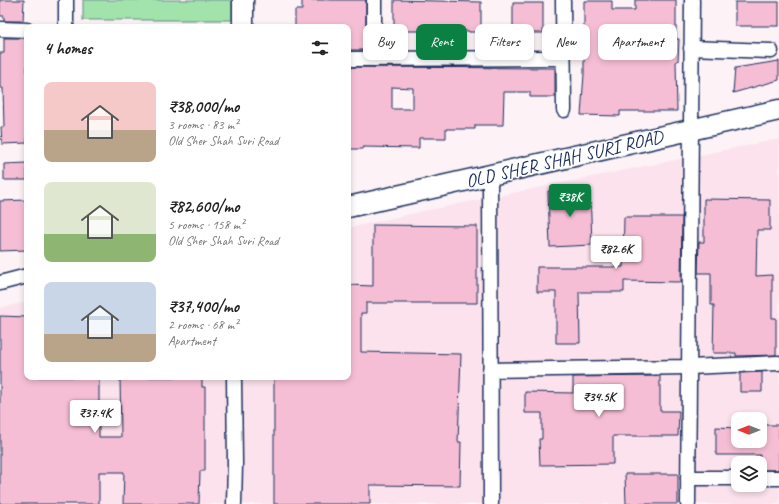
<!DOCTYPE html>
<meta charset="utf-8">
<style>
body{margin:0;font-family:Caveat,sans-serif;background:#f6f6f6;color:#222;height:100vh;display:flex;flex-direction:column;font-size:15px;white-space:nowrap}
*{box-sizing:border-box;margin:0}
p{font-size:13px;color:#767676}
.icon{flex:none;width:22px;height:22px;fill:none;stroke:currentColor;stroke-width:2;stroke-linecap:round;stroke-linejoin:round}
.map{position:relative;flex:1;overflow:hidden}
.side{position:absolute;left:24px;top:24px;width:327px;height:356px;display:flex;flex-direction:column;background:#fff;border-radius:8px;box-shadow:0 2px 6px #0003}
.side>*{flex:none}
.top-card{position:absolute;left:363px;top:24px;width:356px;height:36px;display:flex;gap:8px}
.needle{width:26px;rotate:270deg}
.tools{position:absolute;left:731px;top:412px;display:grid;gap:8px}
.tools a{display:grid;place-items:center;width:36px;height:36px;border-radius:8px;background:#fff;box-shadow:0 2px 6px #0003;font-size:20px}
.price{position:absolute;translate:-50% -34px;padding:0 9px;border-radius:4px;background:#fff;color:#222;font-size:13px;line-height:26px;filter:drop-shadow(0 1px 2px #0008)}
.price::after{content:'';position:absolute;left:50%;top:24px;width:12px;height:9px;margin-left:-6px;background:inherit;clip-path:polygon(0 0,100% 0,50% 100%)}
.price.on{background:#0b8043;color:#fff}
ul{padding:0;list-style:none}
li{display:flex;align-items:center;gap:12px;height:100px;padding:0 20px}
li span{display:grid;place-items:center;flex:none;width:112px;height:80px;border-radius:8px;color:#555}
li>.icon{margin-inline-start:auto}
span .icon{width:48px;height:48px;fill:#fffc;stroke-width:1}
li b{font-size:17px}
h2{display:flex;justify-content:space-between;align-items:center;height:48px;padding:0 20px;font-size:17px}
.tag{padding:0 14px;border-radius:8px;background:#fff;box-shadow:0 2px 6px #0003;font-size:14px;line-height:36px}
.tag.on{background:#0b8043;color:#fff}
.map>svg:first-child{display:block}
</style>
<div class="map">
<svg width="779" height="504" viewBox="0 0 779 504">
<rect width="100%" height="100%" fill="#fdf2f6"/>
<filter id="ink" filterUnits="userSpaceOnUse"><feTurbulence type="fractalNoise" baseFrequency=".025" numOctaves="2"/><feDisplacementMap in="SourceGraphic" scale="8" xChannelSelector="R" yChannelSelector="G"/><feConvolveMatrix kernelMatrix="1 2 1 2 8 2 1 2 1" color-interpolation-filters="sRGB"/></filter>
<g filter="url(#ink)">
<path fill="#fbe2ec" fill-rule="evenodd" d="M779,139V504H0V308L27,302V377H348V228L424,211ZM738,419H760V441H738ZM738,463H760V485H738Z"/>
<rect fill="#a2e3ac" stroke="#5e8985" x="83" y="0" width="149" height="20"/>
<g fill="#f6bed4" stroke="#1b2f5e" fill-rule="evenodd">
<path d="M0,0H24L23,21H4V16H0Z"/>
<path d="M302,0H366V50H348V27H295V10H302Z"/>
<path d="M394,0L481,2V32H469V31H394Z"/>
<path d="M635,0H676V39H679L678,61H676L677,111H620V116L581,115L584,74V1H612V10H635Z"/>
<rect x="735" y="2" width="44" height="24"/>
<rect x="513" y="3" width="30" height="30"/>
<path d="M4,38H27V143L2,144L1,127H4L3,88H0V53H4Z"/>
<path d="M779,61V80L733,93L735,68Z"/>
<path d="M348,67L555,68V97H530V92H504L503,125H475V129H446V138H419V148L363,147V149H348ZM392,87L413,88V109H392Z"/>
<path d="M27,163V180H4V164Z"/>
<path d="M590,189L592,245L550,247L548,191Z"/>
<path d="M704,199L770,200V230H757L756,276L772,275V318H776V355L736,356V353H713L714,305H711V273H698L699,242H704Z"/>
<path d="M27,200V250L0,251V201Z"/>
<path d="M624,217H682L681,282L624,281V292H579L580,343H556V292H537V267H623Z"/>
<path d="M373,225L477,226V303H366V313H361V352L461,354L458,442H461L460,486L370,485V504H274V377H348V285L373,286Z"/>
<path d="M0,316L27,317V377H99V437H121L120,377H202V387H205V471H200L199,504H123L124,472H99V504H0Z"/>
<path d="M762,372V392H740V373Z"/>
<path d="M660,376V411H679L678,436H613V464L540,465L539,439H542V413H525V392L573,393V377Z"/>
<path d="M764,425H779V470H760V455H716V427L738,428V441H760V428H764Z"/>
<path d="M625,474H678V504H626Z"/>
</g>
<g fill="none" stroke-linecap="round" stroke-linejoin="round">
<g stroke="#1b2f5e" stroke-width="17">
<g id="street">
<path d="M66,0V27"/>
<path d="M374,0V59"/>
<path d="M563,0L564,110"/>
<path d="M0,29L27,30"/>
<path d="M691,48L771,51"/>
<path d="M348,59L563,58"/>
<path d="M490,175L491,504"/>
<path d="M0,283L27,276"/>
<path d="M490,370L689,367L778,363"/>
<path d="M688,478H738"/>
<path d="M760,478H779"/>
<path d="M234,504L235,464L234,377"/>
<path d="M688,504L692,0"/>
</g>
</g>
<g stroke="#1b2f5e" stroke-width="23">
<g id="secondary">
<path d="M243,0V27"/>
<path d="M348,207L779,110"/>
</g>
</g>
<use href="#street" stroke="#fff" stroke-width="14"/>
<use href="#secondary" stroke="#fff" stroke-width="20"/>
</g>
</g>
<g text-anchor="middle" stroke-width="3" stroke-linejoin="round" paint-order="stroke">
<g font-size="19" fill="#1b2f5e" stroke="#fff">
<text transform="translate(564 158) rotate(-13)" y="7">OLD SHER SHAH SURI ROAD</text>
</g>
</g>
</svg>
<div class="tools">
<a><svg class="needle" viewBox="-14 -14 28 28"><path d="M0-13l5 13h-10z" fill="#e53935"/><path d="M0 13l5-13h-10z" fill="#767676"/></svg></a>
<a><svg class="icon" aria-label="layers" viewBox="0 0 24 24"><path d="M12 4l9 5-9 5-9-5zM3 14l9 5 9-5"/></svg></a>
</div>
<b class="price on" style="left:570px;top:218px">₹38K</b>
<b class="price" style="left:616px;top:270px">₹82.6K</b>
<b class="price" style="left:599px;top:418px">₹34.5K</b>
<b class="price" style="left:95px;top:434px">₹37.4K</b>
<div class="top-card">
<a class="tag">Buy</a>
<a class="tag on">Rent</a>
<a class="tag">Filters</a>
<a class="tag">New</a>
<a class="tag">Apartment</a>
</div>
<section class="side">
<h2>4 homes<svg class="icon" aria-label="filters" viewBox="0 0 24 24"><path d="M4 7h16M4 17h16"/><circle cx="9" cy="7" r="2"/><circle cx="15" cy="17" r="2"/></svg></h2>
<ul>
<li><span style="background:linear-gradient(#f6c9c9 60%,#b9a48a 0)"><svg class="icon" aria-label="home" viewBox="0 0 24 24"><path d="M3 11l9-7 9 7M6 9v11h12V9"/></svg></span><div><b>₹38,000/mo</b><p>3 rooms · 83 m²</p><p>Old Sher Shah Suri Road</p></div></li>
<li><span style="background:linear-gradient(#dfe7d0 65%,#8fb573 0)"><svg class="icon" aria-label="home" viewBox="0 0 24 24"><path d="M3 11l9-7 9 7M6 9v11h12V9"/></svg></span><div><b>₹82,600/mo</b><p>5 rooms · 158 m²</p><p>Old Sher Shah Suri Road</p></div></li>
<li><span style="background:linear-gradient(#c9d6e8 65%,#b9a48a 0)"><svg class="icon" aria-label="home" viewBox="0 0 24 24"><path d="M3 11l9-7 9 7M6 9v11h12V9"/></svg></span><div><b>₹37,400/mo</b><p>2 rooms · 68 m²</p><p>Apartment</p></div></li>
</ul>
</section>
</div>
